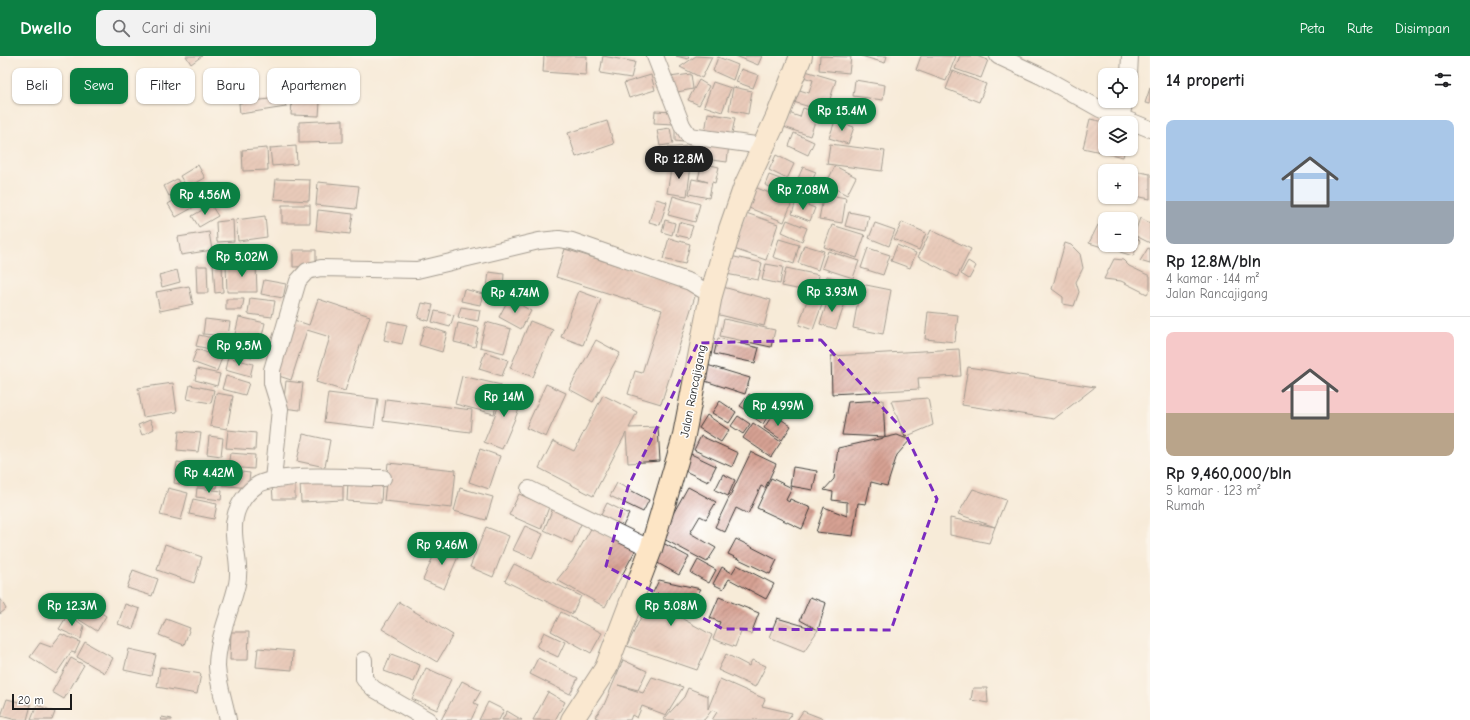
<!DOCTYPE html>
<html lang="id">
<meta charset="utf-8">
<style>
body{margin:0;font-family:"Comic Neue",sans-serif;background:#f2f2f2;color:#202124;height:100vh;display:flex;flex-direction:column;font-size:15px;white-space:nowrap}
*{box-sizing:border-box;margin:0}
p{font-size:13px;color:#757577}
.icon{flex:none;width:22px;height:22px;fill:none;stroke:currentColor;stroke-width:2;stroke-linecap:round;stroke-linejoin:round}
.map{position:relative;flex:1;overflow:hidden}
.drawer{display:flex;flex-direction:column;background:#fff;width:320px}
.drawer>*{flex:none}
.banner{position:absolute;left:12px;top:12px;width:380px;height:36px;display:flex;gap:8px}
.controls{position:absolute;left:1098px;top:12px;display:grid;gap:8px}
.controls a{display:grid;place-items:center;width:40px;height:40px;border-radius:8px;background:#fff;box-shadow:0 1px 3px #0004;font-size:20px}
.scale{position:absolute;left:12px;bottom:10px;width:60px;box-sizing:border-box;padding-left:4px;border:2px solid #1c1c1c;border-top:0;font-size:11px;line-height:14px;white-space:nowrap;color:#1c1c1c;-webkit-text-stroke:3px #fff;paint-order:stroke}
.price{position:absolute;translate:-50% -34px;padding:0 9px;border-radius:14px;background:#0b8043;color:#fff;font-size:13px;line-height:26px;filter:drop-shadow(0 1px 2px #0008)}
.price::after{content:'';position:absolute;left:50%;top:24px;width:12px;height:9px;margin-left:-6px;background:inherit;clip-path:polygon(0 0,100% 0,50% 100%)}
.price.current{background:#222;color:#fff}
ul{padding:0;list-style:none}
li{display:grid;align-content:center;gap:8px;height:212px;padding:0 16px}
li+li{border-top:1px solid #e0e0e0}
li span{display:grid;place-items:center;height:124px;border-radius:8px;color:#555}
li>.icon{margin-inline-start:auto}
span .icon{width:72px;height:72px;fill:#fffc;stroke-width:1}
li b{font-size:17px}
h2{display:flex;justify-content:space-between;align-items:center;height:48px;padding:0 16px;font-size:17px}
.chip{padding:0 14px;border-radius:8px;background:#fff;box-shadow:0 1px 3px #0004;font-size:14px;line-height:36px}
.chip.current{background:#0b8043;color:#fff}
header{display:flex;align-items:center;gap:24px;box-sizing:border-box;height:56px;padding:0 20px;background:#0b8043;color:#fff}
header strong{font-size:19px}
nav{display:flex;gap:22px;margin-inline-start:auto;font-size:14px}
.search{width:280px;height:36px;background:#f2f2f2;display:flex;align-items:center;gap:10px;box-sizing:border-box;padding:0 14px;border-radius:8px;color:#757577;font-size:15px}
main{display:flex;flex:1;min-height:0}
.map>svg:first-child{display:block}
</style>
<header>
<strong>Dwello</strong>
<div class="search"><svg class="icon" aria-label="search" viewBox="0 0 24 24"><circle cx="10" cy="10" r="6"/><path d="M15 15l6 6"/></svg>Cari di sini</div>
<nav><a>Peta</a><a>Rute</a><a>Disimpan</a></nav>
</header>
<main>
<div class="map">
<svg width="1150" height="664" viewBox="0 0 1150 664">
<defs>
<pattern id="building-hatch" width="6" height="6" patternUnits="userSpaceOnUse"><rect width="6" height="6" fill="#d6a193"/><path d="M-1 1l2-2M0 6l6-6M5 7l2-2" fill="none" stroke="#ad8277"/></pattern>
</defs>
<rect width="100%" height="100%" fill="#fff"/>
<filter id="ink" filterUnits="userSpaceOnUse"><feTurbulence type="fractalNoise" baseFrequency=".025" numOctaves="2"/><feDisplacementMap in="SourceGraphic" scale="8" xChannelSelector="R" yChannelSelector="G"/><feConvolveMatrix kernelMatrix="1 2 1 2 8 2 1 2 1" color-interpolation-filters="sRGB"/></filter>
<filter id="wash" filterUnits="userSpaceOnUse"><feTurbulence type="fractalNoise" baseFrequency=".012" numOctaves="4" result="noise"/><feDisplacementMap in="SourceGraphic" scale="16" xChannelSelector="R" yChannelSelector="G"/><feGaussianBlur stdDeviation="0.9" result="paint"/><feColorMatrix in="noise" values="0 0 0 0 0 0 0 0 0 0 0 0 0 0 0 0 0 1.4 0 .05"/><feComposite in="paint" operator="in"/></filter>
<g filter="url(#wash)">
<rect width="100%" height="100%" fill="#f7ebd8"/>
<g id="blocks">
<g fill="url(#building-hatch)">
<path d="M186,0H202L191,8Z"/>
<path d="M544,0H587L586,19L543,16Z"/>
<path d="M603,0L635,6L631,22L600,17Z"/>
<path d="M676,0H689L688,3Z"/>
<path d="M696,0L712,1L702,22L680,11Z"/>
<path d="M736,0H762L758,9Z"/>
<path d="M820,0L851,1L849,17L819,14Z"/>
<path d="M861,0H887L885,7Z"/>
<path d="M921,0H956L946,25L916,14Z"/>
<path d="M960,0H976L988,4L981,22L955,13Z"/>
<path d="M718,1L738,9L733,24L713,15Z"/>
<path d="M741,13L758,19L753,32L736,26Z"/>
<path d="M802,14L836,24L826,56L787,44L790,31L809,37L813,24L800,20Z"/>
<path d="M953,15L986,28L979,46L946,33Z"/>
<path d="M691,18L693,33L672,37L670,21Z"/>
<path d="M651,19L655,34L629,42L624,27Z"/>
<path d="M699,24L709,30L699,49L688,44Z"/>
<path d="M855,24L885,29L883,44L853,40Z"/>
<path d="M713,26L731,32L722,56L704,50Z"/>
<path d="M733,31L752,35L748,58L729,54Z"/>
<path d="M1150,32V48L1145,47Z"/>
<path d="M284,41L286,51L240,58L239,47Z"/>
<path d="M835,44L867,51L864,64L832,57Z"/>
<path d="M292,45L320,46L319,60L291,59Z"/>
<path d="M803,52L818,57L810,80L781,70L786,56L800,61Z"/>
<path d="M655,55L674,56V68L654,67Z"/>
<path d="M708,57L735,62L731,82L705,77Z"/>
<path d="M1090,63L1105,66V93H1125L1123,101L1083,92Z"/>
<path d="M343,64V86L299,87V66Z"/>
<path d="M607,65L614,88L576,101L568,77Z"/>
<path d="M835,65L854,71L848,88L829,82Z"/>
<path d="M675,71H683V86L675,85Z"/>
<path d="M670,72L673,88L660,90L657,74Z"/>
<path d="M794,77L814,86L808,99L789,90Z"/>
<path d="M700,84L729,88L727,106L697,102Z"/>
<path d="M830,88L885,95L882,115L827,108Z"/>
<path d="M296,90L297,108L272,110L270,92Z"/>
<path d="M690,90L691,101L665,103V92Z"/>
<path d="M267,92L268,114L243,115L242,94Z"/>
<path d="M776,99L794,108L787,123L769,114Z"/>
<path d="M672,107L691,110L687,140L667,137Z"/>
<path d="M702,107L719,111L715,127L712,126L709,142L689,138L692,123L708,126L698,123Z"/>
<path d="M198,109L205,122L187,132L180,120Z"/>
<path d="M835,110L856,121L847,139L826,128Z"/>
<path d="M803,111L816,116L809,132L796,127Z"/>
<path d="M1135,115L1150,118V143L1131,139Z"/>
<path d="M769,119L819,137L815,147L765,129Z"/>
<path d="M177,123L183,133L169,140L164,130Z"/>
<path d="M276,123L310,124L309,145L274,143Z"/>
<path d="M318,126L359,130L356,153L316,149Z"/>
<path d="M752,130L792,146L784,166L744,150Z"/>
<path d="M201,131L208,144L199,149L192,136Z"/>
<path d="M188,136L196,150L176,161L168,148Z"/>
<path d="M824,138L846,142L842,167L819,163Z"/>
<path d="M673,140L700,148L695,166L668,159Z"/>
<path d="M656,143L667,146L660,169L649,166Z"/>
<path d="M796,145L815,152L810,165L792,158Z"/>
<path d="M211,149L218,160L199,171L192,160Z"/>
<rect x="282" y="149" width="28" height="18"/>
<path d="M318,154L353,158L350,178L316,174Z"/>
<path d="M849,156L869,160L866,175L845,170Z"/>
<path d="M746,157L778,168L766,204L734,193Z"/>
<path d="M265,160L267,181L238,185L236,164Z"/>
<path d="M1140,162L1150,167V187L1134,179L1140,185L1133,200L1120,196L1121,189H1131V179H1134Z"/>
<path d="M233,164L234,185L217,186L216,166Z"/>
<path d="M665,164L675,167L672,179L662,176Z"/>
<path d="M787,164L807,172L802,185L782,176Z"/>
<path d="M679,166L693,170L689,182L676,179Z"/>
<path d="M902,166L926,177L919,194L894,183Z"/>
<path d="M875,167L895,174L889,190L869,182Z"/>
<path d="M832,169L865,179L857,202L824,191Z"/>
<path d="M1098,169L1105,171V189H1115L1112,194L1089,187Z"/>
<path d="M931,174L971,193L957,221L918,201Z"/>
<path d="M209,176L212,194L181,199L178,181Z"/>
<path d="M669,182L690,188L685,208L663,203Z"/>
<path d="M779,183L799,189L794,208L773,201Z"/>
<path d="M1065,187L1071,189L1080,198L1083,212L1076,226L1079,236L1074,250L1063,248V241L1052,233Z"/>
<path d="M804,189L824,195L818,214L798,207Z"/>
<path d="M897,189L916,197L910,212L891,205Z"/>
<path d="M868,192L890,199L883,219L861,212Z"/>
<path d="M1148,192L1150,193V208L1140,205Z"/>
<path d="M565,193L697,234L661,348L628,338L635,315L642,317L662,254L556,221Z"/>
<path d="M293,194H316V210L293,211Z"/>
<path d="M828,195L859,205L853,222L822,212Z"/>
<path d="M730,200L762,207L758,224L726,218Z"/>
<path d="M1114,203L1123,204L1129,210L1150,220V233L1147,238L1121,225L1104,223Z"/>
<path d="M968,205L976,210L969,223L961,218Z"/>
<path d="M213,208H222L223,236L215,237Z"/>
<path d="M766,208L783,211L780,228L762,224Z"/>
<path d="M226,209H256L257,236H227Z"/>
<path d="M196,210H207L208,237H197Z"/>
<path d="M786,212L819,219L816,237L782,230Z"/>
<path d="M177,214L180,226L162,231L159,219Z"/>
<path d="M489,216L504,218L503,232L487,231Z"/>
<path d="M827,220L852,227L847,242L822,234Z"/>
<path d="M264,224L286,228L283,242L261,238Z"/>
<path d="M861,228L891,234L883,278L853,272Z"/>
<path d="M189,230L193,248L160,255L156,236Z"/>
<path d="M723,231L771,244L764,270L716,258Z"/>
<path d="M464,233L483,238L480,249L461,245Z"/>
<path d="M579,235L601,243L583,289L561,281Z"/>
<path d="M809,238L824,243L813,274L799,269Z"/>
<path d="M829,241L845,247L836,273L820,268Z"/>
<path d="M250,242L275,245L272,261L248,258Z"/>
<path d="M509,242L531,255L521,273L499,261Z"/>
<path d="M226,243H244L242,254H226Z"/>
<path d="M318,243L370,260L345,335L316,326L330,281L307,274L291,324L273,318L291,263L309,269Z"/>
<path d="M422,247L433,249L429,265L418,262Z"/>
<path d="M461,251L480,254L478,265L458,261Z"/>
<path d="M435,255L454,259L450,271L432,266Z"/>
<path d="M928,256L958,259L955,286L925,283Z"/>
<path d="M239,261L265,267L261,284L235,278Z"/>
<path d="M205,263L230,266L228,280L203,278Z"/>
<path d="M724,263L775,274L771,291L720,280Z"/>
<path d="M388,265L407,269L402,288L384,284Z"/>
<path d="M530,265L553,274L533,321L510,312Z"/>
<path d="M486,266L511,273L504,297L480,291Z"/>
<path d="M458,267L479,272L475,291L454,286Z"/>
<path d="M425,270L447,277L442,296L419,289Z"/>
<path d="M199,279L226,285L224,296L196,290Z"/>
<path d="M718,282L759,292L755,307L714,298Z"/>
<path d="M236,284L255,288L252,301L233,296Z"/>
<path d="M596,284L620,297L593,346L569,333Z"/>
<path d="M197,293L222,302L217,315L192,306Z"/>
<path d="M959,293L961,320L918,322L919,333L832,338L831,300Z"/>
<path d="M485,296L508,304L502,320L479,313Z"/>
<path d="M228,301L253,308L250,321L225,314Z"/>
<path d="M707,309L750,322L745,338L702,324Z"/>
<path d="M968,311L1095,331L1054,363L962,349Z"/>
<path d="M197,313L220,318L217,330L195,324Z"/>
<path d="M226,320L249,327L245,339L222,333Z"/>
<path d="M462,320L501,329L494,358L455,348Z"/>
<path d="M286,325L303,327L300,354L283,352Z"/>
<path d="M173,327L177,356L143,361L138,332Z"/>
<path d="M546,328L566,337L546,381L526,372Z"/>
<path d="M190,329L214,334L211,347L187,343Z"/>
<path d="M506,332L525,339L502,393L484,386Z"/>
<path d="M216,337L233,340L227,373L210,370Z"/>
<path d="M328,337L378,343L374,372L324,366Z"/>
<path d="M749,338L759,345L751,357L740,350Z"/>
<path d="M603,339L637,356L629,372L658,371L660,405L628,407L626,377L593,440L539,412L553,385L574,395Z"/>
<path d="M928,342L933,369L905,381L891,345Z"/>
<path d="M386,343L472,354L470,376L383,365Z"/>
<path d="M883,344L885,381L842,379L848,346Z"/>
<path d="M720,345L736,356L729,367L712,357Z"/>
<path d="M761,348L771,355L763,368L753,361Z"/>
<path d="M773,358L791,370L782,384L764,372Z"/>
<path d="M707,359L729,374L721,386L699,372Z"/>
<path d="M738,360L750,368L743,378L731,370Z"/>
<path d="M150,364L154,373L142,379L138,369Z"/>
<path d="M753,367L781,386L771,401L743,382Z"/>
<path d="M228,374L256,377L255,394L226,392Z"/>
<path d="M179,375L201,377L198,396L177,394Z"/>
<path d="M303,378L330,384L325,411L297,405Z"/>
<path d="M897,379L910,384L897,399L887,430L871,426L866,448L858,447L853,480L816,476L824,451L847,460V446L832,444L833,436L824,434L834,423L838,392Z"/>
<path d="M209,380L223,382L221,400L207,398Z"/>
<path d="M701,380L738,397L732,411L694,394Z"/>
<path d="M480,393L500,400L489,433L469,426Z"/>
<path d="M751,396L776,408L765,432L761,430L748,458L736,452L725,476L715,471Z"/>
<path d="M230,397L255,399L254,413L228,411Z"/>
<path d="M691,398L716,410L708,426L683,414Z"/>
<path d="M177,406L193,408L189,430L174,427Z"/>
<path d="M388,407L456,414L452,452L384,445Z"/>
<path d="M793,411L817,415L813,434L790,430Z"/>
<path d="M199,414L219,416L217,432L196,430Z"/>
<path d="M224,414L250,417L248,432L222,429Z"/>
<path d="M723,418L735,424L728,440L715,434Z"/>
<path d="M771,422L792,432L786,444L789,446L790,443L811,452L802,473L757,452Z"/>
<path d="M343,425V444L301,446L300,427Z"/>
<path d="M348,426L382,428L381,447L347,445Z"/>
<path d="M617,427L649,444L643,456L610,440Z"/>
<path d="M295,428V443H273L272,429Z"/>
<path d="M688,431L716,446L706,463L700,460L690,477L716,492L707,506L660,481Z"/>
<path d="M168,432L188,437L181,464L160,459Z"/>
<path d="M197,432L222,435L221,444L196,441Z"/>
<path d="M460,432L493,441L486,464L454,455Z"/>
<path d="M973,433L1006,444L995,471L958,458Z"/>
<path d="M519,438L549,451L541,473L509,459Z"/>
<path d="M193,443L217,448L214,463L189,458Z"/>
<path d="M607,447L629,458L623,470L601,459Z"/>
<path d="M553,452L582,466L572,487L544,474Z"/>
<path d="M950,462L995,471L989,487L950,479Z"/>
<path d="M525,470L543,478L532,502L513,494Z"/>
<path d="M486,471L509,480L493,521L470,511Z"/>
<path d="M592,471L636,493L605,551L557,524L573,504Z"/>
<path d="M736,483L777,504L770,518L728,498Z"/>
<path d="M439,487L460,496L444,533L423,524Z"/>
<path d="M663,487L689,501L679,519L654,505Z"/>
<path d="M165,488L202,501L194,527L157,514Z"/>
<path d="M698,504L716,514L709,527L691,517Z"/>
<path d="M514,508L581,540L572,558L505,525Z"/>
<path d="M737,509L774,528L766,543L729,523L723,533L713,528L722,511L732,517Z"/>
<path d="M133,514L158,523L152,540L127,532Z"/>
<path d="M659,524L701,533L681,562L712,579L697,614L627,590Z"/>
<path d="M719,541L759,557L751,578L741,575L735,591L713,583L720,566L710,562Z"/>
<path d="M810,541L826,547L818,574L804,595L769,581L777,562L818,574L800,564Z"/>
<path d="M0,542L6,553L0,558Z"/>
<path d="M399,546L453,579L437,606L382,573Z"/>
<path d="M88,548L106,560L97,575L78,563Z"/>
<path d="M125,548L140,553L133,573L118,568Z"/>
<path d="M561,556L602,577L591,597L551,575Z"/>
<path d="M68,558L84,570L81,583L59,573Z"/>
<path d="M166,563L190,572L184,589L159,579Z"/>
<path d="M231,576H249L248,604H230Z"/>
<path d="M544,576L565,586L558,601L537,591Z"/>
<path d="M61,578L80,586L75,597L71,596L56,618L30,601L40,587L51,591Z"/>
<path d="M85,586L113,602L105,617L77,601Z"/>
<path d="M258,592L293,595L292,614L256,611Z"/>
<path d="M129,593L156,599L151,620L124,614Z"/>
<path d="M391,598L420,609L414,626L384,615Z"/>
<path d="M726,598L749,610L752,604L766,610L755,631L718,614Z"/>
<path d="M71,602L84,609L64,643L52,636Z"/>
<path d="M538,602L578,622L570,638L530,618Z"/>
<path d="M623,604L647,615L638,634L618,629L643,637L652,621L683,631L666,659L642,650L637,662L632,659L630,664H601L595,661L604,649Z"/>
<path d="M160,611L201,618L197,638L157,631Z"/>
<path d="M426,612L451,623L437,654L412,643Z"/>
<path d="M720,623L765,643L762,650L792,657L788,664H712L717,656L712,654L704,664H663L684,641L688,632L708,640V653Z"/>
<path d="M462,625L481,635L474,647L478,649L471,664H441Z"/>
<path d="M973,632H987L988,647L971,644Z"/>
<path d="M548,636L565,646L555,664H533Z"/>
<path d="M7,643L31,649L27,664H16L1,660Z"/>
<path d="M488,646L504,654L499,664H479Z"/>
<path d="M37,649L55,656L52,664H31Z"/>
<path d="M507,655L522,664H502Z"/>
<path d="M803,655L826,664H797Z"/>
<path d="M162,661L172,663V664H161Z"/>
</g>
</g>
</g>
<g filter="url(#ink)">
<use href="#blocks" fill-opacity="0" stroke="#3d3b38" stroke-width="1"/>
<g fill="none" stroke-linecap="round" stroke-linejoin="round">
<g stroke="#3d3b38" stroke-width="18">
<g id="street">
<path d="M655,0L682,69L689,80L763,90"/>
<path d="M998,0L1041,20L1100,53L1150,73"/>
<path d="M1129,19L1130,0"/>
<path d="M1121,61L1125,45"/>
<path d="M273,424L280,353L272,327V314L298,225L307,215L321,212L417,214L539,185L559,183L572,185L690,226L711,239"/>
<path d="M529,433L651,493"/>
<path d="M364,604V623L374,633L428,664"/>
<path d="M228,664C225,647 218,628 217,611C217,582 231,555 237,528C242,506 230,483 235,462C237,449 248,434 259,428C284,416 353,422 383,422"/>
</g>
</g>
<g stroke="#3d3b38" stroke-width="24">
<path id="secondary" d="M572,664L606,612L651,493L683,384L711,239L730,173L745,130L777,61L801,0"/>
</g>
<use href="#street" stroke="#fff" stroke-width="16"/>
<use href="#secondary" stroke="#fde5c5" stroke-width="22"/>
</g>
</g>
<path d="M0 0H1150V664H0ZM821,284L904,375L937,443L891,574L723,573L606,510L628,431L698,287Z" fill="#f7ebd8" fill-opacity=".55" fill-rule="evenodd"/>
<path fill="none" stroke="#7b2cbf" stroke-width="3" stroke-dasharray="8 5" stroke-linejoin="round" d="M821,284L904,375L937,443L891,574L723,573L606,510L628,431L698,287Z"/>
<g text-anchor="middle" stroke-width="3" stroke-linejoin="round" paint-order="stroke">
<g font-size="12" fill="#1c1c1c" stroke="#fff">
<text transform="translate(693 335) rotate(-79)" y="4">Jalan Rancajigang</text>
</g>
</g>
</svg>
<div class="controls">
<a><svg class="icon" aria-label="locate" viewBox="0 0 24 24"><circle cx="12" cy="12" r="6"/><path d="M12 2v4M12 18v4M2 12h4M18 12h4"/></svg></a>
<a><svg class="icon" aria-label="layers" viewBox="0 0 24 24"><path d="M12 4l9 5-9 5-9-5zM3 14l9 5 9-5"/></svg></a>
<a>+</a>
<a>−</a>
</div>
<div class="scale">20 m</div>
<b class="price" style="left:842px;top:76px">Rp 15.4M</b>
<b class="price current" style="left:679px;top:124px">Rp 12.8M</b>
<b class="price" style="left:803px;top:155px">Rp 7.08M</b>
<b class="price" style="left:205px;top:160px">Rp 4.56M</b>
<b class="price" style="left:242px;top:222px">Rp 5.02M</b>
<b class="price" style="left:832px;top:257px">Rp 3.93M</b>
<b class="price" style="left:515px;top:258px">Rp 4.74M</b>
<b class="price" style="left:239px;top:311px">Rp 9.5M</b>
<b class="price" style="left:504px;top:362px">Rp 14M</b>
<b class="price" style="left:778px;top:371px">Rp 4.99M</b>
<b class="price" style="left:209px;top:438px">Rp 4.42M</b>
<b class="price" style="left:442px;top:510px">Rp 9.46M</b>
<b class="price" style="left:72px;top:571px">Rp 12.3M</b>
<b class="price" style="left:671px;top:571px">Rp 5.08M</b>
<div class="banner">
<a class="chip">Beli</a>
<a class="chip current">Sewa</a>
<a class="chip">Filter</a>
<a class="chip">Baru</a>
<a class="chip">Apartemen</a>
</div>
</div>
<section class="drawer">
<h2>14 properti<svg class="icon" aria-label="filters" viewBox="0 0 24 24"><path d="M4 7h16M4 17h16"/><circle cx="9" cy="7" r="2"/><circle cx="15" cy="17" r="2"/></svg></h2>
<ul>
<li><span style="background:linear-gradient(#a9c7e8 65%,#9aa5b1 0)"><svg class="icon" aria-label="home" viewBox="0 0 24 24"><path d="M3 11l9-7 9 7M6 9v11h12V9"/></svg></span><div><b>Rp 12.8M/bln</b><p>4 kamar · 144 m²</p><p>Jalan Rancajigang</p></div></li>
<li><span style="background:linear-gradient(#f6c9c9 65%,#b9a48a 0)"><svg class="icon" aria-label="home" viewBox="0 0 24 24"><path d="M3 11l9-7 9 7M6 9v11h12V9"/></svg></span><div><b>Rp 9,460,000/bln</b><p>5 kamar · 123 m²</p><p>Rumah</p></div></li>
</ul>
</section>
</main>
